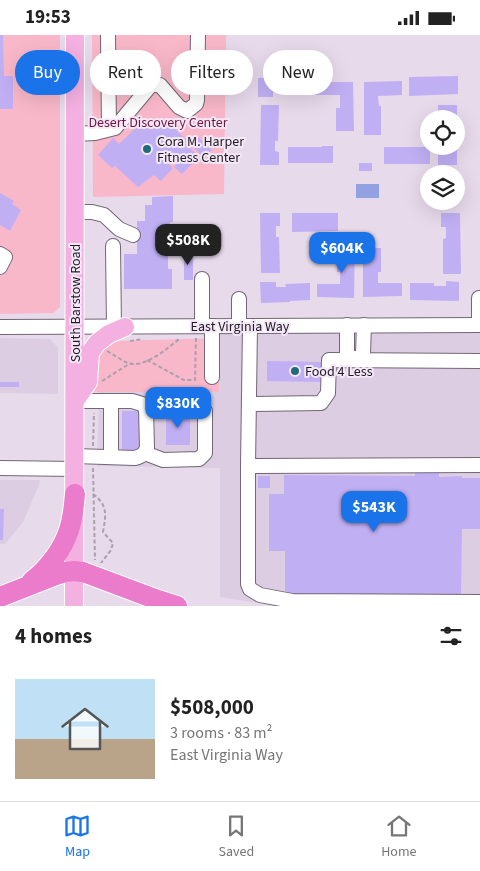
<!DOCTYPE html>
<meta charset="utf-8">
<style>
body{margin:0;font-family:"Source Sans 3",sans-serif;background:#f6f6f6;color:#222;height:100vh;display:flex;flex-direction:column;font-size:19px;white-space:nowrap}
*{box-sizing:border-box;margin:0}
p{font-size:16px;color:#767676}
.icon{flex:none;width:28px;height:28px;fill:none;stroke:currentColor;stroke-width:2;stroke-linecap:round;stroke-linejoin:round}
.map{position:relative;height:571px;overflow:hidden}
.panel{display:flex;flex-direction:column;background:#fff;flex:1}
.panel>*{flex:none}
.guide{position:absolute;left:15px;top:15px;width:450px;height:45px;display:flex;gap:10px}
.tools{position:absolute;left:420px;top:75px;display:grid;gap:10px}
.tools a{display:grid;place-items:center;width:45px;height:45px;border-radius:50%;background:#fff;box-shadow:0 5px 20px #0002;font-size:25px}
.price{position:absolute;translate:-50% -42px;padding:0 11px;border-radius:10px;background:#1a73e8;color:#fff;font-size:16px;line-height:32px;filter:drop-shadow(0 1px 2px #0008)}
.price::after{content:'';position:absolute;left:50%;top:30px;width:15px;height:11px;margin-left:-8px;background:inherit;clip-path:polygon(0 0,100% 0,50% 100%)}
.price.selected{background:#222;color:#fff}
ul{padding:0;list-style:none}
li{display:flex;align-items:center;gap:15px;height:125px;padding:0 15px}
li+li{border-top:1px solid #e0e0e0}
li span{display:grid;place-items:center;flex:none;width:140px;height:100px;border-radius:0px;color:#555}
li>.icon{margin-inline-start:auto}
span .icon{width:60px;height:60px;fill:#fffc;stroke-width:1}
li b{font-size:21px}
h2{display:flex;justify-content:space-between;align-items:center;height:60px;padding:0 15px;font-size:21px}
.chip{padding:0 18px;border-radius:22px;background:#fff;box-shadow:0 5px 20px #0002;font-size:18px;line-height:45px}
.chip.selected{background:#1a73e8;color:#fff}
.status{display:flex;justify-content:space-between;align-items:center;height:35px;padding:0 25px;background:#fff;direction:ltr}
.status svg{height:14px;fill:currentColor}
.tabs{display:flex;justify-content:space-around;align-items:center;height:70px;border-top:1px solid #e0e0e0;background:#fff;font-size:14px;color:#767676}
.tabs a{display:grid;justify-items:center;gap:2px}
.tabs .selected{color:#1a73e8}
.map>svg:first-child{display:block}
</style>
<div class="status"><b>19:53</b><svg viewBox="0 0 49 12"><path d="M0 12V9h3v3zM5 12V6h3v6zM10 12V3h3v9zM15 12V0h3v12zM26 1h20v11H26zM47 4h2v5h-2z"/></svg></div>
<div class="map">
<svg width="480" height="571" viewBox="0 0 480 571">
<rect width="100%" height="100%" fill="#e7daeb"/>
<g fill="#ddcde3">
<path d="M480,295V571H277L220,562V433L97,431L99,357H219L220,296Z"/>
<path d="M0,303L50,304L58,313V359L0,358Z"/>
<path d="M0,445H40L39,450L23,487L5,509H0Z"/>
</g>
<g fill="#f9b8ca">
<path d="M0,0H60V272L53,278L0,279Z"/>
<path d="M92,0H226L224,159L93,162Z"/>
<path d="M219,303V357H92L94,315L112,306Z"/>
</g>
<rect fill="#92a1e2" x="356" y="149" width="23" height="14"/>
<g fill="#c0aff3">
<path d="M0,0H3L4,41H13V74H0Z"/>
<path d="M458,41V59L409,61V42Z"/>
<path d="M308,42V60H283V57H273V62H258V43Z"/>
<path d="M402,46V60L378,61L379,71H381V100H364V47Z"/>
<path d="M315,47H353L354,96H336V73H340V60H315Z"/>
<path d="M261,70H279L278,106H275V116L279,117V130H260Z"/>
<rect x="438" y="70" width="19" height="14"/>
<path d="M165,83L187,106L185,108L199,122L182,139L174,132L177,128L171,122L167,127L173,133L161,146L154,140L138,152L115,131L112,133L98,120L113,103L119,109L143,86L152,95Z"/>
<path d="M196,100L212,115L204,123L189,108Z"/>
<path d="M322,111H333V128H288V112H322Z"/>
<path d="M443,111H457V130H438V116H443Z"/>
<rect x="384" y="112" width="46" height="17"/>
<rect x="359" y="128" width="13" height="8"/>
<path d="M0,158L14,166L12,169L21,175L10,196L0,190Z"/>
<path d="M173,161V187H170V217H168V234H172V254H124V219H137V186H145V170H152V162Z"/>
<path d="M260,178H280V191H276V202H279L280,238H261Z"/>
<path d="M292,178H338V196L292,197Z"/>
<path d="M441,178H460L461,239H443V204L446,203V192H441Z"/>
<path d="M337,208H355L354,263L317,262V249H340V237H337Z"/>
<path d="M363,213H381V237H378V248H402V261L363,262Z"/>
<rect x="184" y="217" width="9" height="28"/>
<path d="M446,246L459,247V266L410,265V248H434V251H446Z"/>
<path d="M260,247H276V252H286L285,249L310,248V265L290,266V267L261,268Z"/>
<path d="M267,326L322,327V347L267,346Z"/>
<rect x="0" y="347" width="19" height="5"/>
<rect x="122" y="376" width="19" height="40"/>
<rect x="166" y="378" width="24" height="32"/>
<path d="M415,435L439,436V442L462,441V443H480V494H462L461,559H285V516H269V459H284V440L415,441Z"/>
<rect x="258" y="441" width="12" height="12"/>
<path d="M0,474H4L3,505H0Z"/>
</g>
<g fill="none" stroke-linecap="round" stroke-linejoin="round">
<g stroke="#726776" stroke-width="16">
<g id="minor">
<path d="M108,0L109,94"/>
<path d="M75,99L95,98L115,93L151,50H160L179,72L187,76L196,69L197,65L198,0"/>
<path d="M75,177H92L104,180L119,194L133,200"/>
<path d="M113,211L114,292"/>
<path d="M0,219L5,222L0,232"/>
<path d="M202,244V291"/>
<path d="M479,263V290"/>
<path d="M347,290V319L355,325L363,319L364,290"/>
<path d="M212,291V342"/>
<path d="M239,291V264"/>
<path d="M250,291L248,431V549L250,554L260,560L292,566L480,567"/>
<path d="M0,292L480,290"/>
<path d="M75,366H132L142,369L146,374L147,412C145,419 142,421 135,423L75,421"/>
<path d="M250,369L321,368L328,358L329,325L480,326"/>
<path d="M145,418L163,425L199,424L205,418V376L198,369H157L146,374"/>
<path d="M111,422V366"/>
<path d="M248,431L480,430"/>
<path d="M0,433L75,434"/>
</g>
</g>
<g stroke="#fff" stroke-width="20">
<g id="major">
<path d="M75,366L88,347L90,318L97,308L109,299L125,292"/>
<path d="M74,571L75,0"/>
</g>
</g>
<g stroke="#fff" stroke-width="22">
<g id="highway">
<path d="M32,546C48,534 63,514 69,495C73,483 74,471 75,459"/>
<path d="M0,562L56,540L65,537L74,536L83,537L158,565L177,571"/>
</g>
</g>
<g stroke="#aaa0ad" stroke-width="2" stroke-dasharray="4 2.5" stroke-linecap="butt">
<path d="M130,306L143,304"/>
<path d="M107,316C114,320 121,325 128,328C144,334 168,313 179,304"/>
<path d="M147,325L184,345H195L196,302"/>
<path d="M102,346L129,329"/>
<path d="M93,411L94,378"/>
<path d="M93,433L95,525"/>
<path d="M93,459C108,470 106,480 103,497L113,508L111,515L101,528"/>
</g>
<use href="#minor" stroke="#fff" stroke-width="14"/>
<use href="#major" stroke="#f3b0e0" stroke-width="18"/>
<use href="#highway" stroke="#eb7ccc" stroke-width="20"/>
</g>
<g fill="#226b76" stroke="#f4e8f8" stroke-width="2">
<circle cx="147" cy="114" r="5"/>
<circle cx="295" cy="336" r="5"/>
</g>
<g text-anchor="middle" stroke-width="4" stroke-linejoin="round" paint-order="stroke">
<g font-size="14" fill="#70163c" stroke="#f4e8f8">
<text x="158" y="92">Desert Discovery Center</text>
</g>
<g font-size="14" fill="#1f1b21" stroke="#f4e8f8" text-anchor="start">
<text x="157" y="111">Cora M. Harper<tspan x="157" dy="16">Fitness Center</tspan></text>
<text x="305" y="341">Food 4 Less</text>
</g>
<g font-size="14" fill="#1f1b21" stroke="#f4e8f8">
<text transform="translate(75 268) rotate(-90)" y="5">South Barstow Road</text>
<text x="240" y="296">East Virginia Way</text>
</g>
</g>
</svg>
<div class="tools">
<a><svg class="icon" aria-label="locate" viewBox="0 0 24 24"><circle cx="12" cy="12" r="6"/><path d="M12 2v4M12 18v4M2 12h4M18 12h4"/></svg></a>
<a><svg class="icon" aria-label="layers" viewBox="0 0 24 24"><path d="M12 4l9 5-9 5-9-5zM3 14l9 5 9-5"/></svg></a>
</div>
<b class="price selected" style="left:188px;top:231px">$508K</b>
<b class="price" style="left:342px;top:239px">$604K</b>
<b class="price" style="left:178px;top:394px">$830K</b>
<b class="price" style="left:374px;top:498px">$543K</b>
<div class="guide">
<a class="chip selected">Buy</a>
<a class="chip">Rent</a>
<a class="chip">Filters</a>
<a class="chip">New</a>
</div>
</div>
<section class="panel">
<h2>4 homes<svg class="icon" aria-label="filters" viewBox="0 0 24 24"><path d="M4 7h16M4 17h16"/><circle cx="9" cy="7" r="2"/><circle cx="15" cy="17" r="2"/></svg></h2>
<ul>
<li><span style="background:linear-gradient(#bfe0f5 60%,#b9a48a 0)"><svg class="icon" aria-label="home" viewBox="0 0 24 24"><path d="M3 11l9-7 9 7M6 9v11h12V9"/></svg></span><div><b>$508,000</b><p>3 rooms · 83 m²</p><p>East Virginia Way</p></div></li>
</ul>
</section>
<nav class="tabs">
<a class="selected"><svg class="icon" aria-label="map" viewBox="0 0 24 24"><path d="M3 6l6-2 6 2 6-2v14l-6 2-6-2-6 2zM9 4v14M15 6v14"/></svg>Map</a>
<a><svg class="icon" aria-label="saved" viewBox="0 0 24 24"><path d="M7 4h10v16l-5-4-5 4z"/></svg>Saved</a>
<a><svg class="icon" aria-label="home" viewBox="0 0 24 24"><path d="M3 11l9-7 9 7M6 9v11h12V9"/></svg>Home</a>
</nav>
